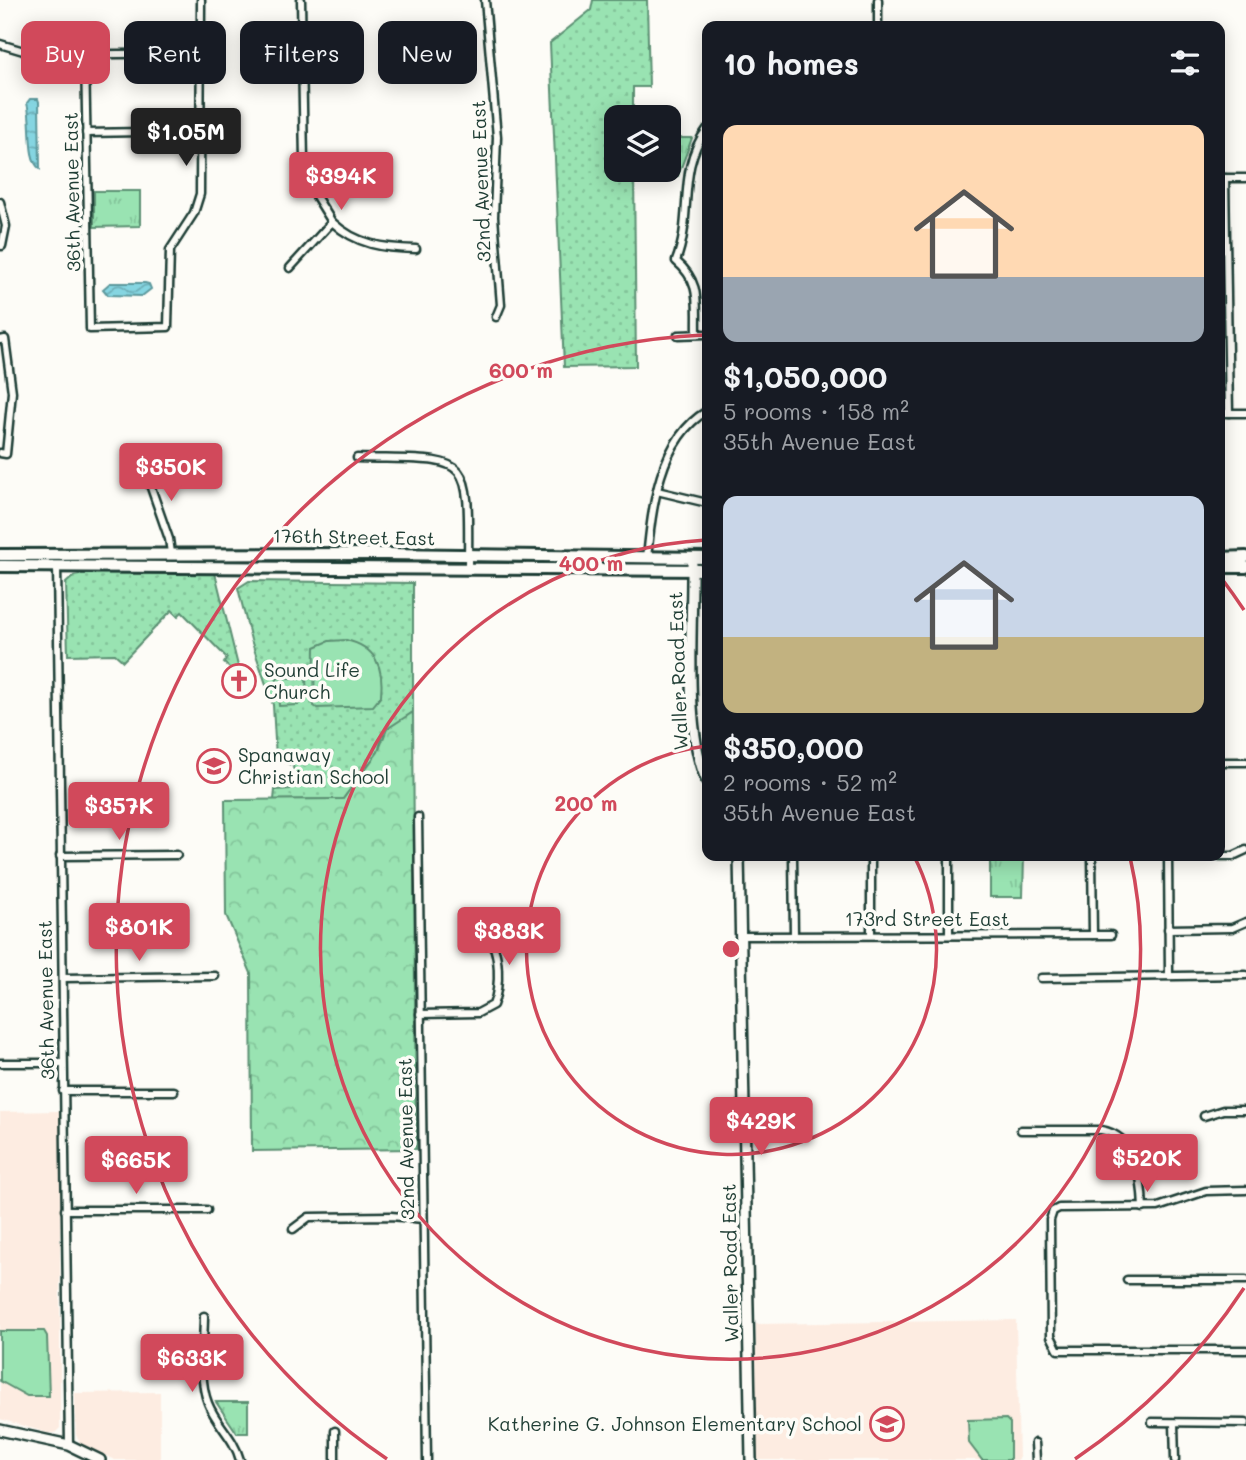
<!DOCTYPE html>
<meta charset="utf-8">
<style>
body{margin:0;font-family:Mali,sans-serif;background:#242831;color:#f1f3f6;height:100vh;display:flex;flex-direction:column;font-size:26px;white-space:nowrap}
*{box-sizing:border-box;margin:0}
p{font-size:23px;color:#9ea1a6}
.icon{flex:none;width:38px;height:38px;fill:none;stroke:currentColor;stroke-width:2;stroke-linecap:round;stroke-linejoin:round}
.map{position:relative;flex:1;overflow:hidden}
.details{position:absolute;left:702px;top:21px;width:523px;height:840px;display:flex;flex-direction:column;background:#171b24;border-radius:14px;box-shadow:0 4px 18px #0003}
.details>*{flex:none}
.hud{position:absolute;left:21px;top:21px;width:576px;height:63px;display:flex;gap:14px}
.controls{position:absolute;left:604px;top:105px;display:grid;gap:14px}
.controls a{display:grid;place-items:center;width:77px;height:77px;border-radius:14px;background:#171b24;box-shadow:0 4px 18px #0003;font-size:35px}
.price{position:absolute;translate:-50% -60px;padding:0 16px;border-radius:7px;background:#d1495b;color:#fff;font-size:23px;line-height:46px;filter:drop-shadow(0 2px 4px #0008)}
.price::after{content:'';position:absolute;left:50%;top:42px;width:21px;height:16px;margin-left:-10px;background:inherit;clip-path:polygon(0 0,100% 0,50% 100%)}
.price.active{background:#222;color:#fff}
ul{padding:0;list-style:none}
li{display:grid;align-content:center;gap:14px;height:371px;padding:0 21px}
li span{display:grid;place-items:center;height:217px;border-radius:14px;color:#555}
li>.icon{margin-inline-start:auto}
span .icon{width:126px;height:126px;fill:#fffc;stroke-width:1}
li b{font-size:30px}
h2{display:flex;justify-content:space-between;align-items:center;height:84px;padding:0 21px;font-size:30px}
.tag{padding:0 24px;border-radius:14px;background:#171b24;box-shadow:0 4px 18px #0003;font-size:24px;line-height:63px}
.tag.active{background:#d1495b;color:#fff}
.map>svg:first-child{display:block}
</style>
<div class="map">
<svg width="1246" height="1460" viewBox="0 0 1246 1460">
<defs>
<pattern id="grass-dots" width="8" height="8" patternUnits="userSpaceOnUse" patternTransform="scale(1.75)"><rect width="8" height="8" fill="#99e3b2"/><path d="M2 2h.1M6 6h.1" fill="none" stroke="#83c49a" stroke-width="1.8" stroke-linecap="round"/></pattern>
<pattern id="forest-crowns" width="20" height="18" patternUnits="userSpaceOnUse" patternTransform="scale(1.75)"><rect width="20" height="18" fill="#99e3b2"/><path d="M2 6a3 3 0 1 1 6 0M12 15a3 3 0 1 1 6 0" fill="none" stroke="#83c49a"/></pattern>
<pattern id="park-tufts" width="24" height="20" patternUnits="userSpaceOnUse" patternTransform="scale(1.75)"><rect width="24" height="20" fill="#99e3b2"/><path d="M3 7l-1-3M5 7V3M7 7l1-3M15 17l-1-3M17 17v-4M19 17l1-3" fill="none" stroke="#83c49a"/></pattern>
<pattern id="water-waves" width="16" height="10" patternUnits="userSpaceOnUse" patternTransform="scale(1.75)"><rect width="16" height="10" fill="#85d5e1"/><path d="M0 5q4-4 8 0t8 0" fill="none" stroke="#6caeb7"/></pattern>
</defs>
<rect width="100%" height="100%" fill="#fdfcf7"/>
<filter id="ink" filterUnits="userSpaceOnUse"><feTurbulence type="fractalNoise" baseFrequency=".0143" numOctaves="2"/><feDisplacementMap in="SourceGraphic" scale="14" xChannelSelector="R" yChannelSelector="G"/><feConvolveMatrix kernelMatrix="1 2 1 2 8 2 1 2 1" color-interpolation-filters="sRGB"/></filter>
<g filter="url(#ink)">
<g fill="#fdece1">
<path d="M60,1111V1428L55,1433H48L0,1419V1112Z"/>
<path d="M1016,1320L1019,1460H757L756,1324Z"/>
<path d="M160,1392V1460H115L81,1444L76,1435L75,1393Z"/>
</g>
<g fill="url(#grass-dots)" stroke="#5c9073" stroke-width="2">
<path d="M593,0H647L649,87H633V117H616V170H634L636,366L564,367L550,43L591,10Z"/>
<path d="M90,573H215L239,670L233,671L224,663L227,658L182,612L178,616L172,610L123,661L115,654L68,655L66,583L74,576Z"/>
<path d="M249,581L413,583V712L382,736L378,752L343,799L274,800L275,790L290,789L295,784L293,766L276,758L273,705L251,640L238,588Z"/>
</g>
<path fill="url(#forest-crowns)" stroke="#5c9073" stroke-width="2" d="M413,712L416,1149L252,1151L251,973L226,915L225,800L343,799L378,752L387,729Z"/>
<g fill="url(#park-tufts)" stroke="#5c9073" stroke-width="2">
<path d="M669,138H692L678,176H637V170H668Z"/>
<path d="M94,191H140V226L94,227Z"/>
<path d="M277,678H306L307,698L298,699V705L279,706Z"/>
<path d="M990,856H1024L1023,897H990Z"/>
<path d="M216,1402H248V1433H237Z"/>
</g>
<g fill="#99e3b2" stroke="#5c9073" stroke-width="2">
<path d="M346,640C376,647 384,667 381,696L373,706L317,708L314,706L315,647L329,641Z"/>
<path d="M0,1331H44L47,1336L49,1396H27L0,1381Z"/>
<path d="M1006,1419L1010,1423V1460H982L969,1443L968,1420Z"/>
</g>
<g fill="url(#water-waves)" stroke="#5c989c" stroke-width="2">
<path d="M30,99H38L39,102L40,169C26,159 33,123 27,103Z"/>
<path d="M110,283H145L149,284L151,289L142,296L108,295L103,289Z"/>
</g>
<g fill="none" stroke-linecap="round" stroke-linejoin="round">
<g stroke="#1f3d34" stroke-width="11">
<g id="street">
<path d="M301,0L304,161L309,185L332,222"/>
<path d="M485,0L497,137L494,217L501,305L496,317"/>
<path d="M878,0V26"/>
<path d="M0,44L37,55L201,53"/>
<path d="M85,55L90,329L168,327L170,250L194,213L200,194L201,0"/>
<path d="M86,133L199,131"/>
<path d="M1220,178H1246"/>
<path d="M1225,178L1229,413"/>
<path d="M0,202L6,226L2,246"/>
<path d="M290,268L332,222C357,245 383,248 416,249"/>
<path d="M697,334C696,303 702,283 676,261C694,216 676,170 707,129"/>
<path d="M678,335L707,334"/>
<path d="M0,340L5,339L12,392L6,454L0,453"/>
<path d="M1220,413H1246"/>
<path d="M357,458C472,461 469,449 468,567"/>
<path d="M141,459L169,539L171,553"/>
<path d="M657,491L707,503"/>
<path d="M647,558C652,508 659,439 707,411"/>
<path d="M57,565L69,1445"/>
<path d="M1220,762H1246"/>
<path d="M418,817L427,1460"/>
<path d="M60,856L177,855"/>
<path d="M793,856L794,935"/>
<path d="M871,856V935"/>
<path d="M949,856V935"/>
<path d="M1092,856L1093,935"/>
<path d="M1168,856L1169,975"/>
<path d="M1168,856H1200"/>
<path d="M1220,856H1233L1246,850"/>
<path d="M1168,929L1232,928L1246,922"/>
<path d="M742,936L1111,935"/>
<path d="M63,978L215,976"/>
<path d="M1041,978L1246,975"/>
<path d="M420,1014L478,1013L493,1005C500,988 501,950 487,936"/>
<path d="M0,1063H63"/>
<path d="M63,1091H174"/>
<path d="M1204,1116L1223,1110H1246"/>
<path d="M1021,1130H1101C1137,1136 1142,1179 1143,1208"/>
<path d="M1246,1190L1206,1191L1158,1207L1059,1208L1053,1211L1050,1220L1051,1336L1058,1350H1246"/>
<path d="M65,1210H207"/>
<path d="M293,1229L309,1217L391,1216L423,1219"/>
<path d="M1127,1280H1246"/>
<path d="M204,1316C204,1342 198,1378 208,1403C216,1424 234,1437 240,1460"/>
<path d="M1152,1422L1246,1423"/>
<path d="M1174,1423L1175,1460"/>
<path d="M335,1431V1460"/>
<path d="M1035,1443L1036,1460"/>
</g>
</g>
<g stroke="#1f3d34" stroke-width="14">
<g id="secondary">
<path d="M692,564C693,623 683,731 707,781"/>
<path d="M739,856L751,1460"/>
<path d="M0,1430L69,1445L100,1460"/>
</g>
</g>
<g stroke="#1f3d34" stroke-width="16">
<g id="primary">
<path d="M0,555L385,554L707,558"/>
<path d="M1220,558L1246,557"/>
<path d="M0,566L707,570"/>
<path d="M1220,567H1246"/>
</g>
</g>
<use href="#street" stroke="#fdfcf7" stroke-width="6"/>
<use href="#secondary" stroke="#fdfcf7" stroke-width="9"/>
<use href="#primary" stroke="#fdfcf7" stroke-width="10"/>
</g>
</g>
<g fill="none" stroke="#d1495b" stroke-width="3.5">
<path d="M914 856A205 205 0 1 1 706 746"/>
<path d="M1130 857A410 410 0 1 1 706 540"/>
<path d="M1244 1288A615 615 0 0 1 1075 1459M387 1459A615 615 0 0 1 704 335M1222 579A615 615 0 0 1 1244 610"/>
</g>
<defs>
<g id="church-ring" transform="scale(1.75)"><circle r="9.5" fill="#fdfcf7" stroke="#d1495b" stroke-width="1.5"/><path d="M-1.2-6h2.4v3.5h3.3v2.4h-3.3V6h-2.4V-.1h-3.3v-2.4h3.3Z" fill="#d1495b"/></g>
<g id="school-ring" transform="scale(1.75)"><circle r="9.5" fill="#fdfcf7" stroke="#d1495b" stroke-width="1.5"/><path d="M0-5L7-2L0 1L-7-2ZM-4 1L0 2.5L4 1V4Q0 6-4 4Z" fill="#d1495b"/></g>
</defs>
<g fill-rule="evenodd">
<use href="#church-ring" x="239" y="681"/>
<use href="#school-ring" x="214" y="766"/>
<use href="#school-ring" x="887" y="1424"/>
</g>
<g text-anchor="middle" stroke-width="7" stroke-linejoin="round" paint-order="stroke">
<g font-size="19" fill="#1f3d34" stroke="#fdfcf7">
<text transform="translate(481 181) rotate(-92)" y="7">32nd Avenue East</text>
<text transform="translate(72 192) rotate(-91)" y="7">36th Avenue East</text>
<text transform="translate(354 537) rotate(1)" y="7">176th Street East</text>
<text transform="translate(678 671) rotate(-92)" y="7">Waller Road East</text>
<text x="927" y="926">173rd Street East</text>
<text transform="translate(46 1000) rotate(-91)" y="7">36th Avenue East</text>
<text transform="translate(406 1139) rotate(-91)" y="7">32nd Avenue East</text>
<text transform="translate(730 1263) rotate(-91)" y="7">Waller Road East</text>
</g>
<g font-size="19" fill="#1f3d34" stroke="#fdfcf7" text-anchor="start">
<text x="264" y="677">Sound Life<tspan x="264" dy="22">Church</tspan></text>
<text x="238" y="762">Spanaway<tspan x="238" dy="22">Christian School</tspan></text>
<text x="862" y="1431" text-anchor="end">Katherine G. Johnson Elementary School</text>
</g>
</g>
<circle cx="731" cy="949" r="10" fill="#d1495b" stroke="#fdfcf7" stroke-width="3.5"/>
<g font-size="21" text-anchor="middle" font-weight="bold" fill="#d1495b" stroke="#fdfcf7" stroke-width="7" stroke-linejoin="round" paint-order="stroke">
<text x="521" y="378">600 m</text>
<text x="591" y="571">400 m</text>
<text x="586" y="811">200 m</text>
</g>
</svg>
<div class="controls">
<a><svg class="icon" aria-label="layers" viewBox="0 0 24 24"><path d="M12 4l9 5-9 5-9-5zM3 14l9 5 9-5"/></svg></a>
</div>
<b class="price active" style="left:186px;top:168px">$1.05M</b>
<b class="price" style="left:341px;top:212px">$394K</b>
<b class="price" style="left:171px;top:503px">$350K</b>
<b class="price" style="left:119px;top:842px">$357K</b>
<b class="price" style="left:139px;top:963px">$801K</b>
<b class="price" style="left:509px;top:967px">$383K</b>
<b class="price" style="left:761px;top:1157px">$429K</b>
<b class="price" style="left:1147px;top:1194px">$520K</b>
<b class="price" style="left:136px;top:1196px">$665K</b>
<b class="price" style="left:192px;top:1394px">$633K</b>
<div class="hud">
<a class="tag active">Buy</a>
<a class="tag">Rent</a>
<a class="tag">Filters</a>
<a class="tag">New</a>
</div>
<section class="details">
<h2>10 homes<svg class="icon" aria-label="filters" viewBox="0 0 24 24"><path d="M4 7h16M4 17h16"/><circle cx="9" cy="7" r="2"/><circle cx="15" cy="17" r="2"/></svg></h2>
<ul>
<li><span style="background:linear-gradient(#ffd9b3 70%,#9aa5b1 0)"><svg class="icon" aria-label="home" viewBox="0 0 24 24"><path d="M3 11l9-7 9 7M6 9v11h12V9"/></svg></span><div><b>$1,050,000</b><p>5 rooms · 158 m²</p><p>35th Avenue East</p></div></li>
<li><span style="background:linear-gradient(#c9d6e8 65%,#c2b280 0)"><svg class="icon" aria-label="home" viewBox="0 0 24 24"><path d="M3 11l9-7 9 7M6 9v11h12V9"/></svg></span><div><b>$350,000</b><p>2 rooms · 52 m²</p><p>35th Avenue East</p></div></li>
</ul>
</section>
</div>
